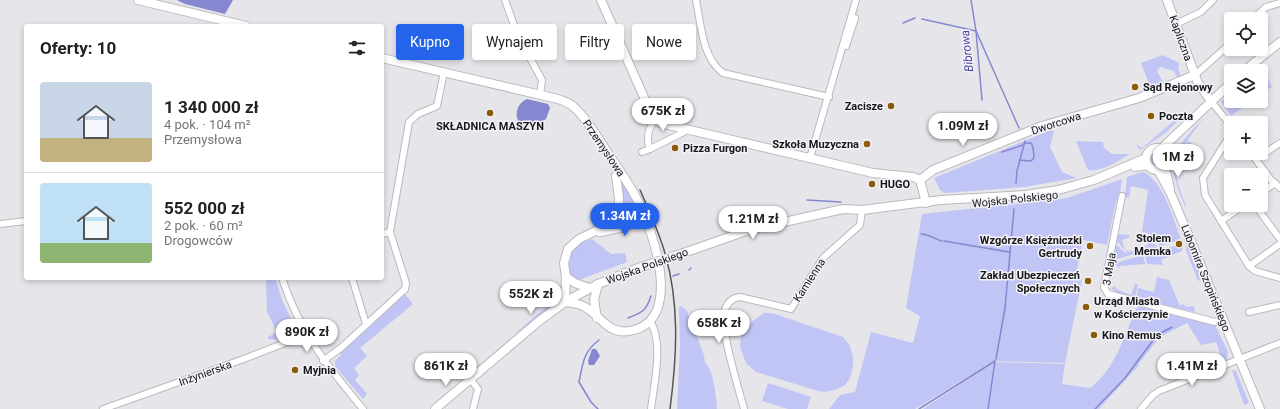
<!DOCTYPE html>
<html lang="pl">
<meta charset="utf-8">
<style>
body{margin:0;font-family:Roboto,sans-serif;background:#f6f6f6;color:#202124;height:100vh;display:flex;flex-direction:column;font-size:15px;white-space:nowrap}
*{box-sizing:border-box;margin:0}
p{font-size:13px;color:#757577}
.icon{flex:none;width:22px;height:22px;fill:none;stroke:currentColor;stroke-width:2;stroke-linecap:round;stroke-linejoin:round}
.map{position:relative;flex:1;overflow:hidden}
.sheet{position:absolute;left:24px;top:24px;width:360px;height:256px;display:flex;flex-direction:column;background:#fff;border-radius:4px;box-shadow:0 2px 6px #0003}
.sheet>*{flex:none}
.guide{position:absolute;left:396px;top:24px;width:380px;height:36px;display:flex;gap:8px}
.controls{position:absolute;left:1224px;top:12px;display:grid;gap:8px}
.controls a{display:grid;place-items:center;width:44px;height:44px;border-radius:4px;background:#fff;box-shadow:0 2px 6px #0003;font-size:20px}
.price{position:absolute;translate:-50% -34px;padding:0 9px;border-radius:14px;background:#fff;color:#222;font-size:13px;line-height:26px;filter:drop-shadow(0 1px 2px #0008)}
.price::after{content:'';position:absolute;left:50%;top:24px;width:12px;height:9px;margin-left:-6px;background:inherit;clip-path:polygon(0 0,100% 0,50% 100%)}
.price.active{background:#2563eb;color:#fff}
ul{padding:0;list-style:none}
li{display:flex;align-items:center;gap:12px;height:100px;padding:0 16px}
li+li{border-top:1px solid #e0e0e0}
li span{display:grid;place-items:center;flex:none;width:112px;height:80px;border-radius:4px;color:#555}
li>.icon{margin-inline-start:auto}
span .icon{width:48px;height:48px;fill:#fffc;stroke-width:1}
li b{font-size:17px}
h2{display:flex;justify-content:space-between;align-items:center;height:48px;padding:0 16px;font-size:17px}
.tag{padding:0 14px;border-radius:4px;background:#fff;box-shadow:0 2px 6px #0003;font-size:14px;line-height:36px}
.tag.active{background:#2563eb;color:#fff}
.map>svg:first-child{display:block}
</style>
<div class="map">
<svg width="1280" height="409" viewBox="0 0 1280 409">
<rect width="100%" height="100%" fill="#e5e5ea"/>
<g fill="#c1c5f5">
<path d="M1163,55L1179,63L1178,69L1182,78L1178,79L1174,71L1160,67L1157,71L1164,84L1151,89L1141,63Z"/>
<path d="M1259,65L1265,68L1263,69L1272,87L1261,94V71H1253Z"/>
<path d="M1231,92V101H1252L1231,116L1221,102Z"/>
<path d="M1182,114L1183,116L1164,134L1140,150L1136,144L1142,148Z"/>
<path d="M1203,119C1177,155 1167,161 1186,205L1185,206C1166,162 1170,152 1203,119Z"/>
<path d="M1051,130L1054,131L1050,147L1062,172L1077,178L1024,187L945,193L940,190L934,178Z"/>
<path d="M1076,141L1103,142L1104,148L1112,154H1130C1118,161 1103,172 1088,170Z"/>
<path d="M1188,141L1198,148L1196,151L1201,156L1196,162L1192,158L1193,156L1190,153L1188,155L1182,150Z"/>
<circle cx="1157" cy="159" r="6"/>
<path d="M1143,172C1163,180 1174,220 1181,240L1160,246C1156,240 1149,232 1142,232L1148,190L1131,186L1129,198L1125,197L1127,177Z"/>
<path d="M619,178H621L639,210L620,217Z"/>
<path d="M1122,179L1119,201H1116L1107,245L1083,240L1075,279L1082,280L1065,363L994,361L915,409H829L840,395L855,392L871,332L913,343L920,316L906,308L922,214L1067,198Z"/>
<path d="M1118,234L1129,235L1130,237L1122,240L1125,251L1133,250L1126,252L1119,243L1116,242Z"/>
<path d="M1145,234L1158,247L1139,252L1138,248L1148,245Z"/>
<path d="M592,239L611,254L625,253L627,262L576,281L569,272C565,254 575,243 592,239Z"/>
<path d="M1187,243L1195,261L1200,280L1198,281L1186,250Z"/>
<path d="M1116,244L1125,253L1133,251L1134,254L1117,259L1115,252Z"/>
<path d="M1183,244L1182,251L1161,260L1163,265L1147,264L1145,254Z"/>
<path d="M1143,255L1145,264L1120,266L1119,268L1116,265V263Z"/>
<path d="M1157,277L1169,280L1180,306L1183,304L1187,307L1193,306L1195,309L1194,312L1136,298L1138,288L1154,292Z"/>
<path d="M266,278H275L283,302L296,329L292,333V337L284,340L268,339V337L277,332L267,312Z"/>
<path d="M1135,284H1138L1135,298L1117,293L1111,288L1115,286L1116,289L1131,295Z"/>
<path d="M405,294L413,304L360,348L367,356L354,368L359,375L355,380L367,394L363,399L335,366V361L341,355L339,352Z"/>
<path d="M562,294L558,302L512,336L560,295Z"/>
<path d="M681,306L687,311L704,355L705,363C714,370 716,397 717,409H677L680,346L679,308Z"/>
<path d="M1140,306L1215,325L1228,352L1227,359L1223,362L1216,342L1201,345L1187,323L1160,337L1139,363V365L1099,409H923L994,362L1065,364L1062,384L1090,388C1115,370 1124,336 1136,309Z"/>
<path d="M764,313H772L843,337L850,346L853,358V367L850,378L845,385L835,390L824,392L815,390L756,372L746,363L740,347L741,335L749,324Z"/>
<path d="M1234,370L1236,371L1249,403L1244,405L1232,371Z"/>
<path d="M768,383L811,397L807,409H788L762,401Z"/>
</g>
<g fill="#8587d1">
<path d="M177,0H233L225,14L185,4Z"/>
<path d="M527,99L548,104L550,108L546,119C514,141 509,106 527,99Z"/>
<path d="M592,349H596L600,356L594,365H589L588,361Z"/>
</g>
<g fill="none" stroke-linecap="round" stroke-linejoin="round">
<g stroke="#8587d1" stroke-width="1.5">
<path d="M971,0L976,31L982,100"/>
<path d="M922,19L976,31"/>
<path d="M903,23L915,18"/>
<path d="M976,31L1019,128"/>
<path d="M1002,152L1023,145"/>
<path d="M1019,160L1031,161L1034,158L1033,147L1031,143H1024"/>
<path d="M1016,183L1017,171L1025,141"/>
<path d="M807,200L841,202"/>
<path d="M921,234C929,234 934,239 942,241"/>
<path d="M944,241L1009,252"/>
<path d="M689,270L691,268"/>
<path d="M673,276L679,274"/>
<path d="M628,318C643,312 646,311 651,296"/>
<path d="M996,359L1005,308L1014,209"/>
<path d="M598,409L591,402L579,382C583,363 583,352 599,340"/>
<path d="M919,409L995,361"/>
<path d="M988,409L995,361"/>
<path d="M1095,409L1125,378L1157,335L1172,327"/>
</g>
<g stroke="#b9b9be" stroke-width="8">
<g id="street">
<path d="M505,0L518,36L542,80L540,95"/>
<path d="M696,0C701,24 702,58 723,73L829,97"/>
<path d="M1253,19L1266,7L1280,3"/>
<path d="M1176,24L1201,12L1213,0"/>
<path d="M846,46L855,18"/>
<path d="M1195,75L1231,43"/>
<path d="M1211,101L1231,126"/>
<path d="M656,120C648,126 646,140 650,149L684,132L685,129"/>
<path d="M1231,134L1203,178L1205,195L1249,266L1255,271L1280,278"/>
<path d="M642,152L650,149"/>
<path d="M1251,153L1271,180L1280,188"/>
<path d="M810,158L856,0"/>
<path d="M1256,159L1280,143"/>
<path d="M1261,193L1275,183"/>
<path d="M1122,196L1104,287L1108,294L1215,322L1223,319"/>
<path d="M1255,205L1280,239"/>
<path d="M1221,221L1244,205"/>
<path d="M0,224L26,221"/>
<path d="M382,234L390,232"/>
<path d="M1249,266L1280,244"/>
<path d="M282,278C299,331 328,367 363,409"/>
<path d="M352,278L366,324"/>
<path d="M1249,312L1280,305"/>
<path d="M650,321C664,342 654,384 651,409"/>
<path d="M323,361L342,347L405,289L406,283L390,232L409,122L418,114L437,106L444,72"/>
<path d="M470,379L478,389L473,409"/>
<path d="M103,409L241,360L290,341L305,333"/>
<path d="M744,409C739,390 720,329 724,313C726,304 731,298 740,297L791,309L823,258L860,225L862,210"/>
<path d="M1141,409L1153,395L1159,391L1280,343"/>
</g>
</g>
<g stroke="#b9b9be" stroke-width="10">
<g id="secondary">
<path d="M138,0L246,26"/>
<path d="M601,0L650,111L660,123L873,173L913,177L920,180L926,203"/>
<path d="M1167,0L1198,83L1211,101"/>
<path d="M382,58L554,98C562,100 569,102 575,108C586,118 594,132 602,144C614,163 628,181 638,201C653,231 683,317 634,330C608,337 603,317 585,307C579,303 572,303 565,302"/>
<path d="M1244,71L1280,42"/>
<circle cx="1157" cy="159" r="11"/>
<path d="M1161,149L1231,83"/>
<path d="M1135,167L1148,165"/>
<path d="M1165,168L1170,189"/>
<path d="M1158,170L1170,192L1190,239L1260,409"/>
<path d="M920,180L933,170L1042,126L1139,98L1195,75"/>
<path d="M618,220L630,214H644"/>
<path d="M600,232C617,229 632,227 644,214"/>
<path d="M692,250L752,229L843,209L862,210L941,200L1026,195L1058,190L1094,180L1146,158"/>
<path d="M566,277L575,283L589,288"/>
<path d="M565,302L566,277L564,263L568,249L579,239L618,220L619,198L616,176L620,171"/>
<path d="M597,318L594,300L598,284"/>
<path d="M435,409L538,322L565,302L598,284L641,267"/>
</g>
</g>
<use href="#street" stroke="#fff" stroke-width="6"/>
<use href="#secondary" stroke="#fff" stroke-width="8"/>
<path stroke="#565659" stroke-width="1.5" d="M640,190C649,210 658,230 664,250C680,302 677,356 670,409"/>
<g stroke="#b9b9be" stroke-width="10" stroke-linecap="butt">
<path id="secondary-bridge" d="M641,267L692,250"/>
</g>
<use href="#secondary-bridge" stroke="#fff" stroke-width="8"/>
</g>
<g fill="#8c5b05" stroke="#f2f2f8" stroke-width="1.5">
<circle cx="1135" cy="87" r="4"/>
<circle cx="891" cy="106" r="4"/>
<circle cx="490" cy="113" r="4"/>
<circle cx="1151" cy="116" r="4"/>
<circle cx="867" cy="144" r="4"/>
<circle cx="675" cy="148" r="4"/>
<circle cx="872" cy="184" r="4"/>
<circle cx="1179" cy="244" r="4"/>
<circle cx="1090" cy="246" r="4"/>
<circle cx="1088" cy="281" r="4"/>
<circle cx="1086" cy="307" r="4"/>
<circle cx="1094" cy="335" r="4"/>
<circle cx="295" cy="370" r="4"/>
</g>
<g text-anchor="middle" stroke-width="3" stroke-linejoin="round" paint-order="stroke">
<g font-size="11" fill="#18181a" stroke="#f2f2f8">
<text transform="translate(1181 38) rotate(70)" y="4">Kapliczna</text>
<text transform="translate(1056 123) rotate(-18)" y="4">Dworcowa</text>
<text transform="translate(604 148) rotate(56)" y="4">Przemysłowa</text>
<text transform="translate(1015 199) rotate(-6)" y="4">Wojska Polskiego</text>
<text transform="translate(647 266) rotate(-20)" y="4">Wojska Polskiego</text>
<text transform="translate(1109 269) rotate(-80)" y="4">3 Maja</text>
<text transform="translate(1206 278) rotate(68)" y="4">Lubomira Szopińskiego</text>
<text transform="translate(809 280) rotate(-57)" y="4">Kamienna</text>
<text transform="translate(205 373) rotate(-20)" y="4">Inżynierska</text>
</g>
<g font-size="11" font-weight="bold" fill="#18181a" stroke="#f2f2f8" text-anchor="start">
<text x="1143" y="91">Sąd Rejonowy</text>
<text x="883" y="110" text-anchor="end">Zacisze</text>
<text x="1159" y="120">Poczta</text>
<text x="490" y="130" text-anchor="middle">SKŁADNICA MASZYN</text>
<text x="859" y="148" text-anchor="end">Szkoła Muzyczna</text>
<text x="683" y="152">Pizza Furgon</text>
<text x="880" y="188">HUGO</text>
<text x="1171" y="242" text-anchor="end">Stolem<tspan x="1171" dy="13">Memka</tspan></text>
<text x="1082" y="244" text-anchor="end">Wzgórze Księżniczki<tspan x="1082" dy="13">Gertrudy</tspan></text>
<text x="1080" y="279" text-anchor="end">Zakład Ubezpieczeń<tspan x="1080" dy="13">Społecznych</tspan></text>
<text x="1094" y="305">Urząd Miasta<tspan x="1094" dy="13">w Kościerzynie</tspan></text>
<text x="1102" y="339">Kino Remus</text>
<text x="303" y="374">Myjnia</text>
</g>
<g font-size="12" font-style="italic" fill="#4a459d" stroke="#f2f2f8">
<text transform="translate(967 51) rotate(-96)" y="4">Bibrowa</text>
</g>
</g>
</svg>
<div class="controls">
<a><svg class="icon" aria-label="locate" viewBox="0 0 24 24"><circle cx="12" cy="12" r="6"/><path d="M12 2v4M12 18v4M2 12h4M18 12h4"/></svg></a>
<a><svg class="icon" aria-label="layers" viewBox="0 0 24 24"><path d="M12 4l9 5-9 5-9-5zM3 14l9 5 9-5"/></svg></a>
<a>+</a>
<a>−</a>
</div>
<b class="price" style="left:663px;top:132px">675K zł</b>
<b class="price" style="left:963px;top:147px">1.09M zł</b>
<b class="price" style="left:1178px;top:178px">1M zł</b>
<b class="price active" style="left:625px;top:237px">1.34M zł</b>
<b class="price" style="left:753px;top:240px">1.21M zł</b>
<b class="price" style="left:531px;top:315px">552K zł</b>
<b class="price" style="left:719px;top:344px">658K zł</b>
<b class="price" style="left:307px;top:353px">890K zł</b>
<b class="price" style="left:446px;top:387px">861K zł</b>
<b class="price" style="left:1192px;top:387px">1.41M zł</b>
<div class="guide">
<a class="tag active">Kupno</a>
<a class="tag">Wynajem</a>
<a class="tag">Filtry</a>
<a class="tag">Nowe</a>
</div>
<section class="sheet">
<h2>Oferty: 10<svg class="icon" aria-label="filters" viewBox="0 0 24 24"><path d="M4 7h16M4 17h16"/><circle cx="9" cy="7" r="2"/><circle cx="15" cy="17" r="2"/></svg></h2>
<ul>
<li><span style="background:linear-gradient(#c9d6e8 70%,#c2b280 0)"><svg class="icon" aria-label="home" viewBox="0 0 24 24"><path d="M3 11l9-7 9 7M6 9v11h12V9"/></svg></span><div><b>1 340 000 zł</b><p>4 pok. · 104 m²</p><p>Przemysłowa</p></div></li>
<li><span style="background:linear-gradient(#bfe0f5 75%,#8fb573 0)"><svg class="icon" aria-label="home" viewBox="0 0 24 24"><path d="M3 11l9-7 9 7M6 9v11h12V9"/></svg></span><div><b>552 000 zł</b><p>2 pok. · 60 m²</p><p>Drogowców</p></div></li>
</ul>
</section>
</div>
